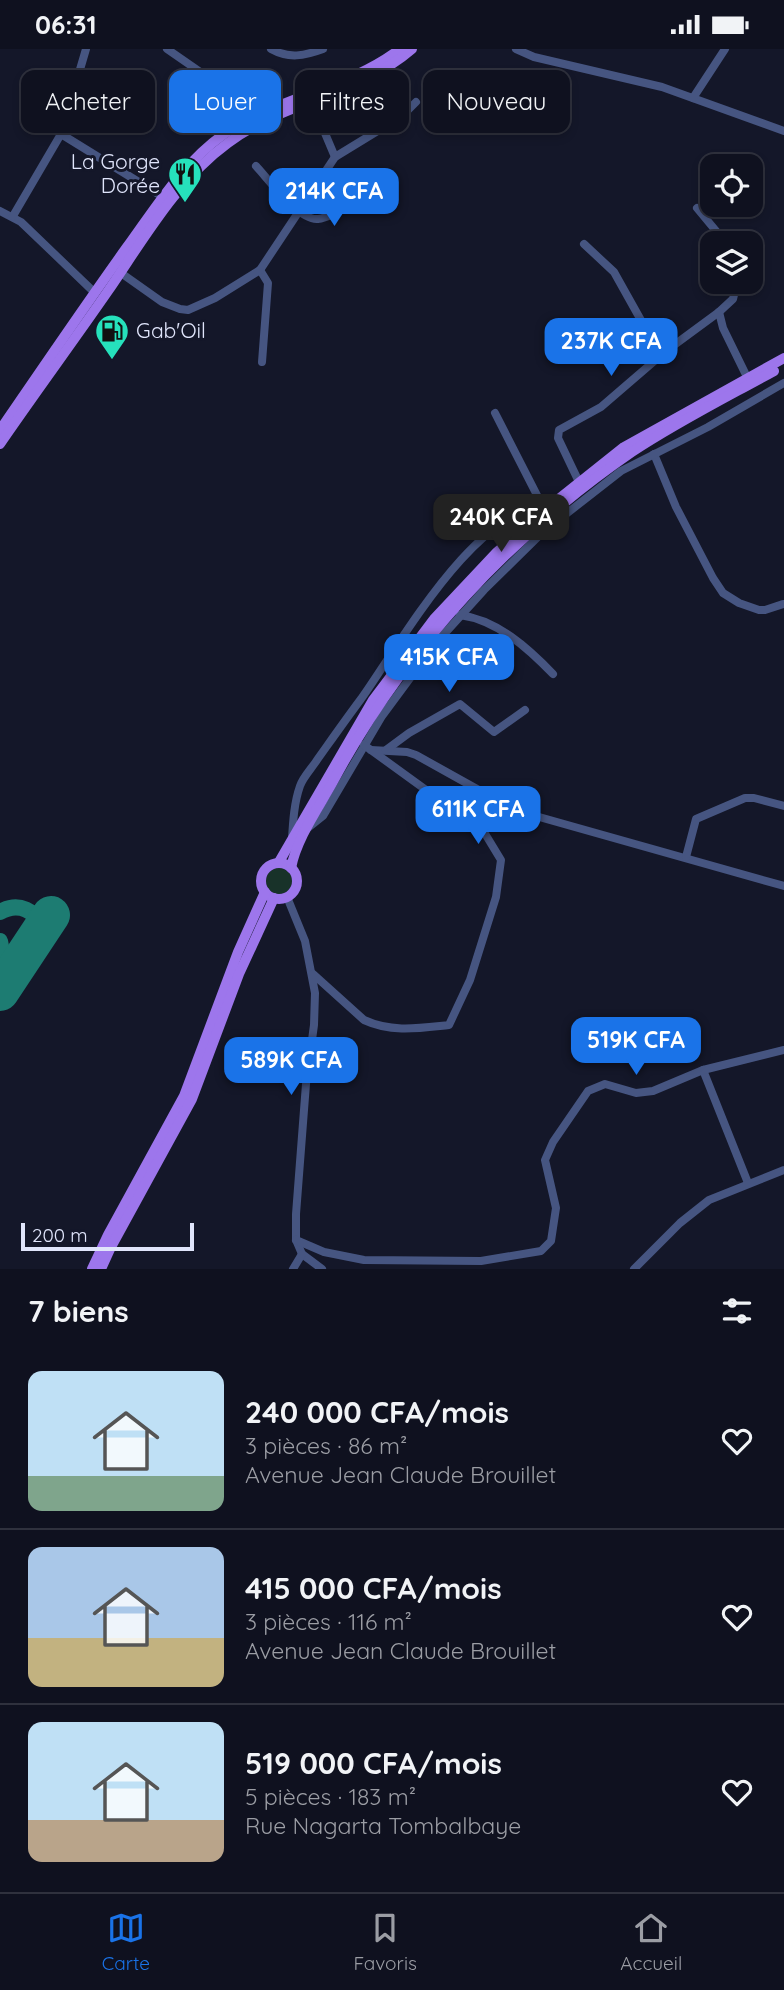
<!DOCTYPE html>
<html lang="fr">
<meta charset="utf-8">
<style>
body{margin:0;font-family:Quicksand,sans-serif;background:#1d1f2c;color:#f1f3f6;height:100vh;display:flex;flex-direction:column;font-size:26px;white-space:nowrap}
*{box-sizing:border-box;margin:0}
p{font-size:23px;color:#9b9da4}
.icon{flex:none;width:38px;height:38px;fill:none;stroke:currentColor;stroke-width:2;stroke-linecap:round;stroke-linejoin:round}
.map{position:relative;height:1220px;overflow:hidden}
.sheet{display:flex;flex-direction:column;background:#0f111f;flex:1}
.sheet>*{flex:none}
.banner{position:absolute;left:21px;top:21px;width:742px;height:63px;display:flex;gap:14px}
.buttons{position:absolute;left:700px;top:105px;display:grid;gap:14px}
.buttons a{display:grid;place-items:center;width:63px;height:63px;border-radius:14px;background:#0f111f;box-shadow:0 4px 10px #0003,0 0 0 2px #2f313d;font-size:35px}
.scale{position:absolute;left:21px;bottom:18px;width:173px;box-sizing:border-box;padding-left:7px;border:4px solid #e0e5fb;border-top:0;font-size:19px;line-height:24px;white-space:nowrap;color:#e0e5fb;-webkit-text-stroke:5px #141729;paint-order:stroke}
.price{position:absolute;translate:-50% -60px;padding:0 16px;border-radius:14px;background:#1a73e8;color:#fff;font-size:23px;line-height:46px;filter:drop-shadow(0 2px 4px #0008)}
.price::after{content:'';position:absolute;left:50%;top:42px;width:21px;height:16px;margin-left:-10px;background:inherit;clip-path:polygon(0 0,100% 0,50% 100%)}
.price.current{background:#222;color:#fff}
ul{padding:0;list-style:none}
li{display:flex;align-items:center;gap:21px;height:175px;padding:0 28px}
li+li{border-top:2px solid #2f313d}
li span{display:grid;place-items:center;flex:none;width:196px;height:140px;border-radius:14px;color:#555}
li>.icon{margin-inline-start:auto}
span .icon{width:84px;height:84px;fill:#fffc;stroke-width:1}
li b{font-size:30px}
h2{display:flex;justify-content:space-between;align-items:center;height:84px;padding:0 28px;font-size:30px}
.chip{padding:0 24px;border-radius:14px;background:#0f111f;box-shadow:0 4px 10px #0003,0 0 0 2px #2f313d;font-size:24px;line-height:63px}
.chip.current{background:#1a73e8;color:#fff}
.status{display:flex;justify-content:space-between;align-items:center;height:49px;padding:0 35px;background:#0f111f;direction:ltr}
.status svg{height:19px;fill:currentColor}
.tabs{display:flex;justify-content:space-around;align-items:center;height:98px;border-top:2px solid #2f313d;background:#0f111f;font-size:19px;color:#9b9da4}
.tabs a{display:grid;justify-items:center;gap:4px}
.tabs .current{color:#1a73e8}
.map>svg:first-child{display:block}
</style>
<div class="status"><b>06:31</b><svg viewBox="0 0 49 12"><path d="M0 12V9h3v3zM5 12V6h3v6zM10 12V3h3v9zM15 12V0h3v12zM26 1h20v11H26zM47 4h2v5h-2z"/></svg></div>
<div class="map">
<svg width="784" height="1220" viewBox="0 0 784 1220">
<rect width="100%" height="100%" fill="#141729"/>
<circle fill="#183229" cx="279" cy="832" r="13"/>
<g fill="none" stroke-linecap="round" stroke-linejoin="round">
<g stroke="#1d7c72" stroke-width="16">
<path d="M0,863C39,841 66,906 17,916"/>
<path d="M0,892L6,923L0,943"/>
</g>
<path stroke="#1d7c72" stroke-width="38" d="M0,943L51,866"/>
<g stroke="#465581" stroke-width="8">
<path d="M167,0L232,45L253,68"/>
<path d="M271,0C289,10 304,7 323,0"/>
<path d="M516,0L534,8L662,38L784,82"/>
<path d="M693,49L725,0"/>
<path d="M319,70L335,108"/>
<path d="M61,85L163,148"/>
<path d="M256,117C269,131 299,172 318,170C331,169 356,153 368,146"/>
<path d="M697,159L726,194"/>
<path d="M0,162L21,173L95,244"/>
<path d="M13,167L61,85L86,0"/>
<path d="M584,195L614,223L661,307"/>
<path d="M260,221L268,234L262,313"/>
<path d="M121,224L162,253L180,260L188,261L215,249L260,221L335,108L402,67L416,53"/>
<path d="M719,263L723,279L747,328"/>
<path d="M495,364L541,454"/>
<path d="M654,405L676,458L713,529L723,544L739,554L759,561H765L783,555"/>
<path d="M579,433L558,389L559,381L601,358L666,302L719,263L733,250L737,233"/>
<path d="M460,566C497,571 528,599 553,625"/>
<path d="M371,701L407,703L416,706L513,760L525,764L784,837"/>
<path d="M386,701L409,684L460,655L494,683L525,661"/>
<path d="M308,779L323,767L382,667L436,594L484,541L543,483L621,422L708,378L784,334"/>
<path d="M292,790C293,773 294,754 300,737C303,728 312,719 317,711C332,690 346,670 361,650C403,591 475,458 554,453"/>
<path d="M686,808L696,770L745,749H754L784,757"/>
<path d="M287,848L305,892L315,944L314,976L306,1035L296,1165V1191L302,1205L322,1220"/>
<path d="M313,925L364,971C392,984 420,979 449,976L470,931L496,848L501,811L484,783L364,696"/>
<path d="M703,1021L748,1134"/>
<path d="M296,1191L324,1203L364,1211L481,1212L541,1202L551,1192L556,1159L545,1111L553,1093L588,1042L605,1035L636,1044L653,1042L703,1021L784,1001"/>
<path d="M293,1220L302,1205"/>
<path d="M634,1220L680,1174L709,1151L784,1121"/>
</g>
<g stroke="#9d76ec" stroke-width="10">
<path d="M0,381C42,320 84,258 127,198C156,158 183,114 224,85C278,48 348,40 400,0"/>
<path d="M0,395C35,344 72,294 108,242C143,191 177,131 228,94C284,52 359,46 412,0"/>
<path d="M279,813L373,651L434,570L497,503L550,457L624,398L784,309"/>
<circle cx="279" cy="832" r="18"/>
<path d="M291,819C297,788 320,757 335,729C405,599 510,487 632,403C677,373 727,348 774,322"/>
<path d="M92,1220L108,1186L184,1047L238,903L265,843"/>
<path d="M101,1220L111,1198L192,1050L239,925L274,849"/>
</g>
</g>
<defs>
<g id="restaurant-pin" transform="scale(1.75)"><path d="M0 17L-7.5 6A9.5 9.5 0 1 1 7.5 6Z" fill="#26e1bc" stroke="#141729"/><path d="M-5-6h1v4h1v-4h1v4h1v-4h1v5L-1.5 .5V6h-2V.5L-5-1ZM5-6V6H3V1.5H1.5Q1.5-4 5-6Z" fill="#111"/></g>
<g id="fuel-pin" transform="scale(1.75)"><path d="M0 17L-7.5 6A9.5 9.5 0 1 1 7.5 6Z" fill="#26e1bc" stroke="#141729"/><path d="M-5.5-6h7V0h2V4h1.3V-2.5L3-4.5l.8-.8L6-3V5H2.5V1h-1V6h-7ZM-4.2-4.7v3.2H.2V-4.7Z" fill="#111"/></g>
</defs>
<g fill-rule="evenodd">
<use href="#restaurant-pin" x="185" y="125"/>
<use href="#fuel-pin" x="112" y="282"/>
</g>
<g text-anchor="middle" stroke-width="6" stroke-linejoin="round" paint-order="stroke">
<g font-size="21" fill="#e0e5fb" stroke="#141729" text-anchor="end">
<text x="160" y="120">La Gorge<tspan x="160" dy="24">Dorée</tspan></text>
<text x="136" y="289" text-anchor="start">Gab'Oil</text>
</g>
</g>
</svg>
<div class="buttons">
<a><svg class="icon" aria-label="locate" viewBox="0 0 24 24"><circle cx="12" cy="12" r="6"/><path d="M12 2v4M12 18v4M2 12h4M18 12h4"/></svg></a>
<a><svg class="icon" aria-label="layers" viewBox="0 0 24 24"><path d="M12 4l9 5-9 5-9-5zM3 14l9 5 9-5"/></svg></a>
</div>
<div class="scale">200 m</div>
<b class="price" style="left:334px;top:179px">214K CFA</b>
<b class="price" style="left:611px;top:329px">237K CFA</b>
<b class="price current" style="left:501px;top:505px">240K CFA</b>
<b class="price" style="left:449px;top:645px">415K CFA</b>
<b class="price" style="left:478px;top:797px">611K CFA</b>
<b class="price" style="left:636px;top:1028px">519K CFA</b>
<b class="price" style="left:291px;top:1048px">589K CFA</b>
<div class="banner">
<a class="chip">Acheter</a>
<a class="chip current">Louer</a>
<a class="chip">Filtres</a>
<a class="chip">Nouveau</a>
</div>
</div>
<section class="sheet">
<h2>7 biens<svg class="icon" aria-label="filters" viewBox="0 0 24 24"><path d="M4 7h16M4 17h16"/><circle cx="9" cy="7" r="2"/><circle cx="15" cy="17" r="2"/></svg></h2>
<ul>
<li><span style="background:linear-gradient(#bfe0f5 75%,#7fa58c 0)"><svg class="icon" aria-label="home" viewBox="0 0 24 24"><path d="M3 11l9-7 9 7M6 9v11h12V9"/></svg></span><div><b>240 000 CFA/mois</b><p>3 pièces · 86 m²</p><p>Avenue Jean Claude Brouillet</p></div><svg class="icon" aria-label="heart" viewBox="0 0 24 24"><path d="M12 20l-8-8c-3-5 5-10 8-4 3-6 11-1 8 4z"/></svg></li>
<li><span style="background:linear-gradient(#a9c7e8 65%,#c2b280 0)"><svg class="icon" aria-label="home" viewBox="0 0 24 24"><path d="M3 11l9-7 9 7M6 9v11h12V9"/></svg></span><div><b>415 000 CFA/mois</b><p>3 pièces · 116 m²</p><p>Avenue Jean Claude Brouillet</p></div><svg class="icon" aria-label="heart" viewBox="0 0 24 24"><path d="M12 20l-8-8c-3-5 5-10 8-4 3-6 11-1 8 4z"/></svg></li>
<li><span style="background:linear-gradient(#bfe0f5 70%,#b9a48a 0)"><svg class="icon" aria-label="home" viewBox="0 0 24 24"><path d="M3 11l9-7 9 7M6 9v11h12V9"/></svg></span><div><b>519 000 CFA/mois</b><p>5 pièces · 183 m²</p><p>Rue Nagarta Tombalbaye</p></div><svg class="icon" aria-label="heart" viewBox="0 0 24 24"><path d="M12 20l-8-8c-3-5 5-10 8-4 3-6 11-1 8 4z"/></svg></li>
</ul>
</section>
<nav class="tabs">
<a class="current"><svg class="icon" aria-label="map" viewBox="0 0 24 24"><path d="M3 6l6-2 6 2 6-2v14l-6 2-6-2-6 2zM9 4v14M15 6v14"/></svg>Carte</a>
<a><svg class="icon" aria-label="saved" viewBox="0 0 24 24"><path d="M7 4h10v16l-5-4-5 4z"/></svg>Favoris</a>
<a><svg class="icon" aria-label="home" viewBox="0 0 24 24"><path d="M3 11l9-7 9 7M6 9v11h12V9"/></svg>Accueil</a>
</nav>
